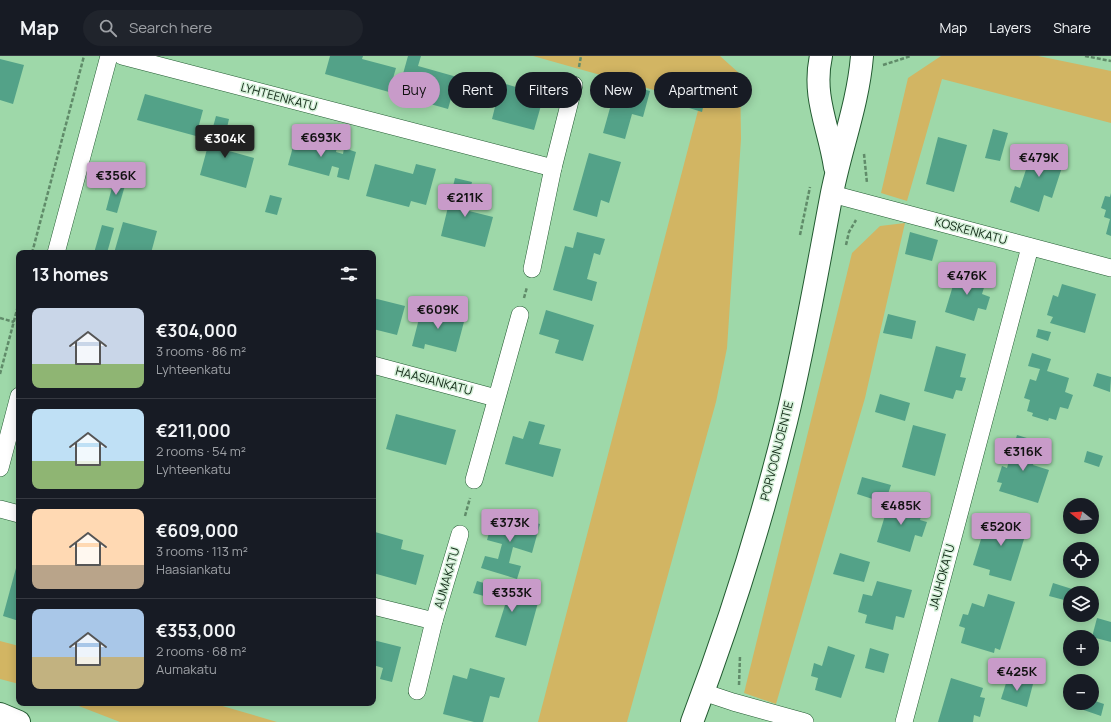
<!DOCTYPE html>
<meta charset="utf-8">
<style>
body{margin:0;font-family:Manrope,sans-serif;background:#20242c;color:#f1f3f6;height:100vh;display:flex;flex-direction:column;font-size:15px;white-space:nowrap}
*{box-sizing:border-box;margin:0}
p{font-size:13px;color:#9ea1a6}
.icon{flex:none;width:22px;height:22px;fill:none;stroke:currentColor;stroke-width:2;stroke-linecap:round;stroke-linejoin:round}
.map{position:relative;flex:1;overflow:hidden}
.panel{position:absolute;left:16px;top:194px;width:360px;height:456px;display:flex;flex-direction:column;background:#171b24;border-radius:8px;box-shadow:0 2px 10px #0003}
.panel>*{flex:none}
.guide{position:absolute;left:388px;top:16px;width:380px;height:36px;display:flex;gap:8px}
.needle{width:26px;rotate:287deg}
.buttons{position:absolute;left:1063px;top:442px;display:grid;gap:8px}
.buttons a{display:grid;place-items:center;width:36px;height:36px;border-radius:50%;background:#171b24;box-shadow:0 2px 10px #0003;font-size:20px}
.price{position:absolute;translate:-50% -34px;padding:0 9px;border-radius:4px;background:#c89bc9;color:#111;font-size:13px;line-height:26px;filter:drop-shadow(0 1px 2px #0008)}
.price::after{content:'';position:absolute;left:50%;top:24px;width:12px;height:9px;margin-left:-6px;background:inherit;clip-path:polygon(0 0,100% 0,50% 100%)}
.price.selected{background:#222;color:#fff}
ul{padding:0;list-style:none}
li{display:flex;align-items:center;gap:12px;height:100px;padding:0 16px}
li+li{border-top:1px solid #363941}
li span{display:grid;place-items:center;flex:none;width:112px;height:80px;border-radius:8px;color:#555}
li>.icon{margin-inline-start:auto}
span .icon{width:48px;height:48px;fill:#fffc;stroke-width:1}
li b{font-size:17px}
h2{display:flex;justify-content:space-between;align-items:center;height:48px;padding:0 16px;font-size:17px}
.chip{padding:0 14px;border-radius:18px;background:#171b24;box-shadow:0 2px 10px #0003;font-size:14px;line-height:36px}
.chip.selected{background:#c89bc9;color:#111}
header{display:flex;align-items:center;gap:24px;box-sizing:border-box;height:56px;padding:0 20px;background:#171b24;border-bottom:1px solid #363941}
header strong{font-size:19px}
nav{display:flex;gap:22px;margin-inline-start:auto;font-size:14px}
.search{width:280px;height:36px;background:#20242c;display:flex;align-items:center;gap:10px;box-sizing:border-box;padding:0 14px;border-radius:22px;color:#9ea1a6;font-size:15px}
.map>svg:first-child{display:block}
</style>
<header>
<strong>Map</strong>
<div class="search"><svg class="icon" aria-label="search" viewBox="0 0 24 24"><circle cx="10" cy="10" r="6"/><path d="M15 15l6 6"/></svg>Search here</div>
<nav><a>Map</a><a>Layers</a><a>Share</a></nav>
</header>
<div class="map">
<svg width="1111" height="666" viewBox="0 0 1111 666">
<rect width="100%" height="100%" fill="#9ed8a9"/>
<g fill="#d2b563">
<path d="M533,0H720L740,18L741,83L727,292L716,346L627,666H538L700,47Z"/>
<path d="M941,0H1038L1111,15V67L942,23L907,145L881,137L908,22Z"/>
<path d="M905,167L865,342L776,648L744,637L852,197L880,170Z"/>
<path d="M0,585L19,590V628L0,623Z"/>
<path d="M71,647H212L277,666H120Z"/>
</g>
<g fill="#53a288">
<path d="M330,0H363L362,3L396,12L389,36L325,18Z"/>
<path d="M408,0H421L418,10L457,21L448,53L409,42L413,28L401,25Z"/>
<path d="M0,3L24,9L13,48L0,44Z"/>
<path d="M485,22L544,39L534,74L492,63L495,51L478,46Z"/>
<path d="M608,23L650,35L643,61L632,58L625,83L603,77L610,52L601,49Z"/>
<path d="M145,38L203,54L196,80L137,64Z"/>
<path d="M690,39L705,43L702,56L686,51Z"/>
<path d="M216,60L229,63L222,93L254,102L246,132L200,119Z"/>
<path d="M993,73L1008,77L1000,105L985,102Z"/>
<path d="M296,80L337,91L336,96L343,98L344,92L356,96L349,124L337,121L339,112L332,110L329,120L288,109Z"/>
<path d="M938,81L967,89L954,136L926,128Z"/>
<path d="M1034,89L1066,99L1052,142L1044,139L1039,156L1010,146L1015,130L1020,132Z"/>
<path d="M589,97L621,106L609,147L601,144L597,161L573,154Z"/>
<path d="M375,108L413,118L416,108L436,113L426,149L411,145L409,151L366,140Z"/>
<path d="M455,122L472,126L465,154L493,161L485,191L441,180Z"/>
<path d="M114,124L126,126L117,157L106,154Z"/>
<path d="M1111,137V180L1106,178L1110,163L1104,161L1106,154L1101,152L1105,140L1110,141Z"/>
<path d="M270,139L282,142L277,159L265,156Z"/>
<path d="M123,166L157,175L151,197H114Z"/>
<path d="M102,169L114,172L107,197H94Z"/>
<path d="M577,176L605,183L600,199L594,197L587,223L597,226L592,245L553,234L565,190L573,192Z"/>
<path d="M910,176L938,184L932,205L905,198Z"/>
<path d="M958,213L987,222L982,238L990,241L986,254L978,252L974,265L945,256Z"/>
<path d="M1062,228L1096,238L1085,277L1050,267L1053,261L1047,259L1053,239L1058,241Z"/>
<path d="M373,242L405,250L397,279L373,273Z"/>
<path d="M422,251L465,262L456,296L425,288L424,293L412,290Z"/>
<path d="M546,254L594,269L583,305L555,297L559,284L539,278Z"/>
<path d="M888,258L916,265L912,283L883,277Z"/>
<path d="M1038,273L1051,276L1048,285L1036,281Z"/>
<path d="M936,290L966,298L960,321L966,322L962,335L956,334L953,343L924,335Z"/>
<path d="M1032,297L1051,303L1047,315L1069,322L1065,336L1073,339L1068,353L1060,351L1056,364L1049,362L1048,365L1032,360L1033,357L1027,355L1030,344L1024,342L1030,323L1036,325L1040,313L1028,310Z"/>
<path d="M1097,317L1111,321L1110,336L1093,330Z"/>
<path d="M880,338L910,347L905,365L875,356Z"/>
<path d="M396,358L456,374L446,409L386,393Z"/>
<path d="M529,365L545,369L539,388L561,393L553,421L505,408L513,380L523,383Z"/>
<path d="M913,369L946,378L935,420L902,411Z"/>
<path d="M1017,379L1040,386L1033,409L1049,414L1038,447L999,435L1002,427L997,426L1002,410L1007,412Z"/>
<path d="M1087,395L1103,400L1099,411L1084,406Z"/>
<path d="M862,421L891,429L885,447L857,438Z"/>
<path d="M890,443L923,453L920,464L927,466L922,481L915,479L910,496L877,486Z"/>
<path d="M495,456L540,468L532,497L513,491L509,507L521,510L517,523L481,512L485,500L498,503L502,488L487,484Z"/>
<path d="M1000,458L1029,467L1011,525L989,519L990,514L973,509L986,467L997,470Z"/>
<path d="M375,476L403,484L401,493L424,499L416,529L373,517V484Z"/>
<path d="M840,497L870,506L864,526L833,518Z"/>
<path d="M19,501V565L3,560Z"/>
<path d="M477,525L539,543L526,590L495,581L506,546L473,537Z"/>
<path d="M877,525L912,534L904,562L896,560L893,574L865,567L867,559L858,556L863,538L872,540Z"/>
<path d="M1053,527L1072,533L1068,545L1049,540Z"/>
<path d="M988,538L1015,546L1000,594L995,592L994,597L961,587L965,572L959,570L963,558L968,559L972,547L984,551Z"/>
<path d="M1097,562L1111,566V586L1092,581Z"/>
<path d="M373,584L401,591L392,626L380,623L383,612L373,609Z"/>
<path d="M828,590L855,599L841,642L815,634L818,622L811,620L814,607L822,610Z"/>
<path d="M870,592L889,598L884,617L865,612Z"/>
<path d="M470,612L505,622L499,642L490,640L483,666H474L443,658L453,619L467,623Z"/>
<path d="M1008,621L1033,628L1027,651L1001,643Z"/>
<path d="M951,622L983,632L980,641L985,642L980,661L974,659L973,666H938Z"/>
<path d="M1092,644L1104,648L1101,660L1075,651L1076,647H1092Z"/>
</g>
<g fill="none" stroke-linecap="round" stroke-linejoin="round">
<g stroke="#225a31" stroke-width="18">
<g id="street">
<path d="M122,0L553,112"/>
<path d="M832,138L1111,212"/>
<path d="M56,197L109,0"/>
<path d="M532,213L553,112L574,29"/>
<path d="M373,309L496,342"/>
<path d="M0,412L19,340"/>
<path d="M474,424L520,259"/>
<path d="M0,453L19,458"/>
<path d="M373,550L434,565"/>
<path d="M417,635L434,565L460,478"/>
<path d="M703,636L733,646L805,666"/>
<path d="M904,666L1030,191"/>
</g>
</g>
<g stroke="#225a31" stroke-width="24">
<g id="secondary">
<path d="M821,0C812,41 829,71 835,111"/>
<path d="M0,658L19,666"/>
<path d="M692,666C729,568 761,468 786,366C804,292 817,216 831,142C840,94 858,49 862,0"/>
</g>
</g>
<g stroke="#608b69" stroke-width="2.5" stroke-dasharray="4 2" stroke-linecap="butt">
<path d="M1085,0L1111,5"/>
<path d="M883,9L911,0"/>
<path d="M579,11L581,0"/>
<path d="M864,98L867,127"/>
<path d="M800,179L810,131"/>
<path d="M846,189L849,176L856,164"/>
<path d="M32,197L84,0"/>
<path d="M524,242L527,231"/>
<path d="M0,262L14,266"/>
<path d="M0,318L19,246"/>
<path d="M465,460L470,442"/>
<path d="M739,629L740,600"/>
</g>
<use href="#street" stroke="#fff" stroke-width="17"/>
<use href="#secondary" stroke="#fff" stroke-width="22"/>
</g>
<g text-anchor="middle" stroke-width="3" stroke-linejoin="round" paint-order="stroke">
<g font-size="12" fill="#102715" stroke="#d4f0d8">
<text transform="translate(279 41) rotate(15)" y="4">LYHTEENKATU</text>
<text transform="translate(971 175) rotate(15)" y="4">KOSKENKATU</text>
<text transform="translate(434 325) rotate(15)" y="4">HAASIANKATU</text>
<text transform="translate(777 395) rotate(-76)" y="4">PORVOONJOENTIE</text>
<text transform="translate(942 521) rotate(-75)" y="4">JAUHOKATU</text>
<text transform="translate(447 522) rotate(-74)" y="4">AUMAKATU</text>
</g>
</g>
</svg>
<div class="buttons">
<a><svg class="needle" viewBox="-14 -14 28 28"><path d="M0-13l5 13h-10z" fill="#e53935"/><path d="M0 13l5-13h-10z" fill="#9ea1a6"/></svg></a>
<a><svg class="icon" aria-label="locate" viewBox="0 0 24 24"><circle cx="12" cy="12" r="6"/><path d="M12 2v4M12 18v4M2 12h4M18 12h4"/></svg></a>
<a><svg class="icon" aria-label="layers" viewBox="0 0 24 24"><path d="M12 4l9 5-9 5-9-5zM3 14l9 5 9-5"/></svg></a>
<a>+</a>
<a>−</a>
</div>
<b class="price" style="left:321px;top:102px">€693K</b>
<b class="price selected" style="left:225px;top:103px">€304K</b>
<b class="price" style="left:1039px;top:122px">€479K</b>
<b class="price" style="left:116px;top:140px">€356K</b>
<b class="price" style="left:465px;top:162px">€211K</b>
<b class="price" style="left:967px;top:240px">€476K</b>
<b class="price" style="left:438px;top:274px">€609K</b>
<b class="price" style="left:1023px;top:416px">€316K</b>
<b class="price" style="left:901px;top:470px">€485K</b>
<b class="price" style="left:510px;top:487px">€373K</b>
<b class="price" style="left:1001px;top:491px">€520K</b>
<b class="price" style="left:512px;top:557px">€353K</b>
<b class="price" style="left:1017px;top:636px">€425K</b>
<div class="guide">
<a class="chip selected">Buy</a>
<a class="chip">Rent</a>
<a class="chip">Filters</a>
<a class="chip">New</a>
<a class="chip">Apartment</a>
</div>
<section class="panel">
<h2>13 homes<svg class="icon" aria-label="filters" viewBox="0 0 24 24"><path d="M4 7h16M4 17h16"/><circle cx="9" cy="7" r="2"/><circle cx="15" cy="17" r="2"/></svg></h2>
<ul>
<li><span style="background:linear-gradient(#c9d6e8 70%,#8fb573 0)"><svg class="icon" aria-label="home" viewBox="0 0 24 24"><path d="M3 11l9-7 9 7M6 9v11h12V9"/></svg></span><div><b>€304,000</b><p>3 rooms · 86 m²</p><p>Lyhteenkatu</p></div></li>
<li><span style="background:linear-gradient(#bfe0f5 65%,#8fb573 0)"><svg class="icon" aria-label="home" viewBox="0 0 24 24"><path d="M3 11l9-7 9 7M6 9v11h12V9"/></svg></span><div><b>€211,000</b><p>2 rooms · 54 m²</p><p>Lyhteenkatu</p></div></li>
<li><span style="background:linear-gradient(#ffd9b3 70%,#b9a48a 0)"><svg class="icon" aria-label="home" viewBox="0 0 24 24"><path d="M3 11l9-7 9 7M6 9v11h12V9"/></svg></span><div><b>€609,000</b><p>3 rooms · 113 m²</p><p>Haasiankatu</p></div></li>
<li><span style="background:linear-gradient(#a9c7e8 60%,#c2b280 0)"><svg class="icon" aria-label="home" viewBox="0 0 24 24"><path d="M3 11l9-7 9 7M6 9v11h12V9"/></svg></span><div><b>€353,000</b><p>2 rooms · 68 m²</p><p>Aumakatu</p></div></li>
</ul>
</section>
</div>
